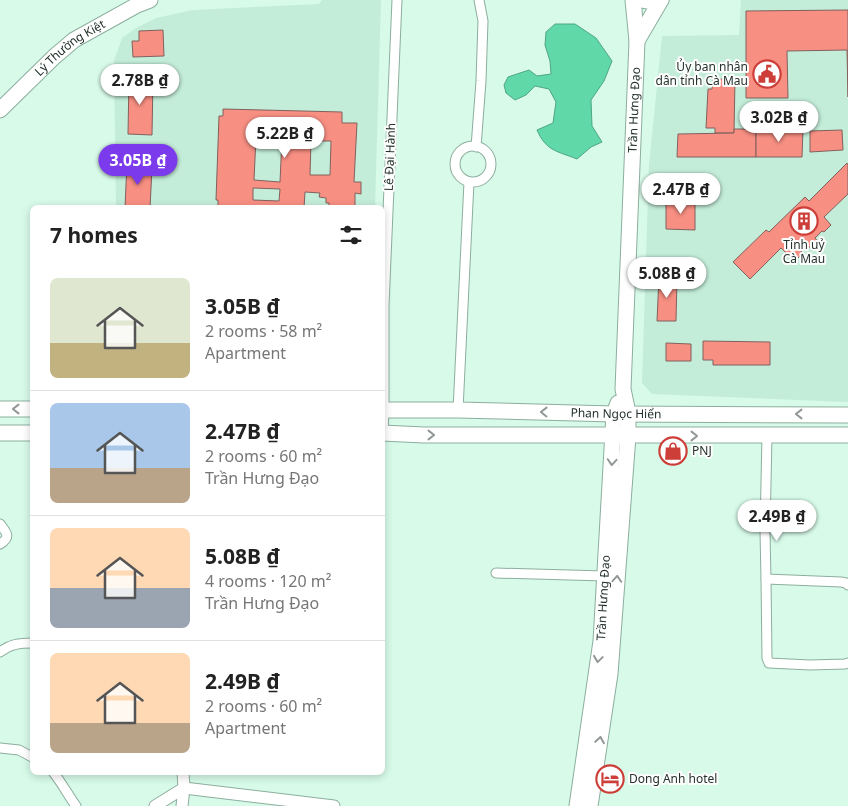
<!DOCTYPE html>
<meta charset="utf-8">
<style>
body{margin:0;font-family:"Noto Sans",sans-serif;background:#f6f6f6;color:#222;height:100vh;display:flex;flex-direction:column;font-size:19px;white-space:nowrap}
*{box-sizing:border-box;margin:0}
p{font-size:16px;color:#767676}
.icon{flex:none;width:28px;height:28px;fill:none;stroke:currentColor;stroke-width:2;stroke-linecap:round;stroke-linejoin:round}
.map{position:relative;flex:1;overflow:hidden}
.drawer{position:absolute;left:30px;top:205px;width:355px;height:570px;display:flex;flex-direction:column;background:#fff;border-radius:8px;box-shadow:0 2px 8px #0003}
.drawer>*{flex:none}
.price{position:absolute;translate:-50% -42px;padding:0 11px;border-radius:18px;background:#fff;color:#222;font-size:16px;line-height:32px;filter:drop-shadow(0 1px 2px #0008)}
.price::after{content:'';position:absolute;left:50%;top:30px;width:15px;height:11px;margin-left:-8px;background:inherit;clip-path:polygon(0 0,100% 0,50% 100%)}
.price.current{background:#7c3aed;color:#fff}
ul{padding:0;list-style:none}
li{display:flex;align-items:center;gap:15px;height:125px;padding:0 20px}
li+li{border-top:1px solid #e0e0e0}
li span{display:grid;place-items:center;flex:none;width:140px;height:100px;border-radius:8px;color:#555}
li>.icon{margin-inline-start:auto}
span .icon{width:60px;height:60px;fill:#fffc;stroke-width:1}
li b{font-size:21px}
h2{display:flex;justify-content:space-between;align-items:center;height:60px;padding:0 20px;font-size:21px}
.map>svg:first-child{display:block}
</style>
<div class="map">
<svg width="848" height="806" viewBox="0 0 848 806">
<rect width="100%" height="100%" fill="#d7fae9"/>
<g fill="#c3edd9">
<path d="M322,0H381L375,207H116L114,61L122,38L136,28L156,18L193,10L319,4Z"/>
<path d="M741,0H848V402L652,394L642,383L649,165L662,36L739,35Z"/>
</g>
<path fill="#60d8a8" stroke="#4ea682" d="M555,24H575L596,38L612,61L604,81L591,100L592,126L602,142L591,147L577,159C557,151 546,151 537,130L553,123L556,102L549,89L535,86L526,95L515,100L506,93L504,85L508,77L529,70L537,76L551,74L550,61L545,45L546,32Z"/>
<g fill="#f88f83" stroke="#81615d" fill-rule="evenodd">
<path d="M848,10V97L847,50L787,51L788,98H746V11Z"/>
<path d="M163,30L164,56L133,57L132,41H139V31Z"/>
<path d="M129,78L153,79L152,135L128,134Z"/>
<path d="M713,79H735L734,133H715V128H706L708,89H712Z"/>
<path d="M223,109L342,112V123H357L354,182H361V194L355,193V208H329V203H326V198L319,197L320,193L305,192L304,208H218V200H216L219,116H223ZM256,137L282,138L280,182L254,180ZM311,141H331L330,175H310ZM253,188L280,189L279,201L253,200Z"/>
<path d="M734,129H756V157H677L678,134L734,133Z"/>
<path d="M756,129H803L802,157H756Z"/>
<path d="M842,130L843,150L810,152V131Z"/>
<path d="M127,162L142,163L141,168H152L150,208H125Z"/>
<path d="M847,163L848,165V194L824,217L831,225L824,232L822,231L815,238L820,244L813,250L807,245L800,253L802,254L795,261L781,248L750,279L733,262L766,230L769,232L805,197L809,201Z"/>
<path d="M666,200H695V230L666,229Z"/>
<path d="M659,277L677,278L676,321H657Z"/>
<path d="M703,341L770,342V365H713V360H703Z"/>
<path d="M666,343L691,344V361H666Z"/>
</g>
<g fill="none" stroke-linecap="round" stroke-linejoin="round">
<g stroke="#8dae9e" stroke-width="11">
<g id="minor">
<circle cx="473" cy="164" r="18"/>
<path d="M476,147L481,81L483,21L479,0"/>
<path d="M458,410L469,182"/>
<path d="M383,433L384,410V305L397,0"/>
<path d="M767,435L765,532L766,579L841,582L846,583L848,585"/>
<path d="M0,524C7,533 11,537 0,544"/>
<path d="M496,573L605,576"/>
<path d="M766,579L767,658L769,663L810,665L845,664L848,663"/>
<path d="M0,652C10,644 20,643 32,643"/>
<path d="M0,748L19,750L32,757"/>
<path d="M53,772C62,783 68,795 76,806"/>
</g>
</g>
<g stroke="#8dae9e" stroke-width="13">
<g id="tertiary">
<path d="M155,806L184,788L334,806"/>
<path d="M182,806L184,788L183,772"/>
</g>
</g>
<g stroke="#8dae9e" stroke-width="17">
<g id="primary">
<path d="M637,41L661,0"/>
<path id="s1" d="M577,806L601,641L614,414L618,403"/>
<path id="s2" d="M590,806L610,674L628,436V413L623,389L637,41L633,0"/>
</g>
</g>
<g stroke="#8dae9e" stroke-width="17">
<g id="trunk">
<path d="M642,0L654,2L661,0"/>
<path id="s3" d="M0,110L54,57L74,40L137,5L150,0"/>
<path d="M0,409H32"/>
<path id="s4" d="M382,410H458L614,414L848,415"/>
<path d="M0,433H32"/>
<path d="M382,433L424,435H848"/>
</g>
</g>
<use href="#minor" stroke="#fff" stroke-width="9"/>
<use href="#tertiary" stroke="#fff" stroke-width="11"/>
<use href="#primary" stroke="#fff" stroke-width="15"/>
<use href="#trunk" stroke="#fff" stroke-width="15"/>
</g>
<defs><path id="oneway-chevron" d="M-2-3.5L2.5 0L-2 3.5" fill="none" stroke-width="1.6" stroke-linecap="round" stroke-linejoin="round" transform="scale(1.25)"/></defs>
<g stroke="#929895">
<use href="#oneway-chevron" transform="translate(16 409) rotate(-180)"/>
<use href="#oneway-chevron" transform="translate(544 412) rotate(-179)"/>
<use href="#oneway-chevron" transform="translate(799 414) rotate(-180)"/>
<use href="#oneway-chevron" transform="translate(431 435)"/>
<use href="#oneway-chevron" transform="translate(694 436)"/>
<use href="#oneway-chevron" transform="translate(612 462) rotate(94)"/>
<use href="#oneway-chevron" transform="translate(617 579) rotate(-86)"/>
<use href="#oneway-chevron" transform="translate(598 659) rotate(98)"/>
<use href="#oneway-chevron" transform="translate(600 740) rotate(-81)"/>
</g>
<defs>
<g id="civic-ring" transform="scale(1.4375)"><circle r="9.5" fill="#fefefe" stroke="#cc3e37" stroke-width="1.5"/><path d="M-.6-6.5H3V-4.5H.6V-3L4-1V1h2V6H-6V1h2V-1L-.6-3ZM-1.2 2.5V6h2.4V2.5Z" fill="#cc3e37"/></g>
<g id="building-ring" transform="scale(1.4375)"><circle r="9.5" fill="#fefefe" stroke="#cc3e37" stroke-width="1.5"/><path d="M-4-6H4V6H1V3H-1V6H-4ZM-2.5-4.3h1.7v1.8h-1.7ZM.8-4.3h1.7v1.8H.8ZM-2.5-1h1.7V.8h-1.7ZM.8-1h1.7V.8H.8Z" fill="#cc3e37"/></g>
<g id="shop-ring" transform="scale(1.4375)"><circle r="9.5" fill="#fefefe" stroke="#cc3e37" stroke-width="1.5"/><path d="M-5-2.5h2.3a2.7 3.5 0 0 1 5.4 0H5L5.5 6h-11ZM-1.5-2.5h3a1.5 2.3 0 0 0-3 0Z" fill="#cc3e37"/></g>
<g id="hotel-ring" transform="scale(1.4375)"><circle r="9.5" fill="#fefefe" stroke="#cc3e37" stroke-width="1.5"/><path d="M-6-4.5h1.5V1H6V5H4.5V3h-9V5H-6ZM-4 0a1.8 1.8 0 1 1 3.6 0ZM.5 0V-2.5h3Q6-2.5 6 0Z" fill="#cc3e37"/></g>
</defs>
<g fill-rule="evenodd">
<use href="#civic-ring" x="767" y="74"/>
<use href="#building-ring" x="804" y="221"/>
<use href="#shop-ring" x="673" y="451"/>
<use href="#hotel-ring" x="610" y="779"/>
</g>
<g text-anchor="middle" stroke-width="4" stroke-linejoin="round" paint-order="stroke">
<g font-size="12" fill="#24322b" stroke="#fefefe">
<text dy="4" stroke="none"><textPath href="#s3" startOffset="94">Lý Thường Kiệt</textPath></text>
<text dy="4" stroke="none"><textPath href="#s2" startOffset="699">Trần Hưng Đạo</textPath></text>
<text transform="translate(390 157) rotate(-88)" y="4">Lê Đại Hành</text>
<text dy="4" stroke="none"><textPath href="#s4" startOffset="234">Phan Ngọc Hiển</textPath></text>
<text dy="4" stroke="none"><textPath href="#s1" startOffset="210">Trần Hưng Đạo</textPath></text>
</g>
<g font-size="12" fill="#24322b" stroke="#fefefe" text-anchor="start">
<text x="748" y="71" text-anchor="end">Ủy ban nhân<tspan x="748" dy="14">dân tỉnh Cà Mau</tspan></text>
<text x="804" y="249" text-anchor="middle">Tỉnh uỷ<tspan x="804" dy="14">Cà Mau</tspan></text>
<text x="692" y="455">PNJ</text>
<text x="629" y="783">Dong Anh hotel</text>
</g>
</g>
</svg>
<b class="price" style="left:140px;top:106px">2.78B ₫</b>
<b class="price" style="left:779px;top:143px">3.02B ₫</b>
<b class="price" style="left:285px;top:159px">5.22B ₫</b>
<b class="price current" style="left:138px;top:186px">3.05B ₫</b>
<b class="price" style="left:681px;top:215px">2.47B ₫</b>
<b class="price" style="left:667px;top:299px">5.08B ₫</b>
<b class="price" style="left:777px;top:542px">2.49B ₫</b>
<section class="drawer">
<h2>7 homes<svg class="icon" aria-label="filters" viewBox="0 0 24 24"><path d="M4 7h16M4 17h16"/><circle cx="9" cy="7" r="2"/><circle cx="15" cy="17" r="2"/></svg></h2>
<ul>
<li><span style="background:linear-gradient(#dfe7d0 65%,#c2b280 0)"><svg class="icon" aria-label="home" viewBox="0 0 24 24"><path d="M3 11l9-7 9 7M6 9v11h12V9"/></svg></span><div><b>3.05B ₫</b><p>2 rooms · 58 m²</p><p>Apartment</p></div></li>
<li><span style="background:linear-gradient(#a9c7e8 65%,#b9a48a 0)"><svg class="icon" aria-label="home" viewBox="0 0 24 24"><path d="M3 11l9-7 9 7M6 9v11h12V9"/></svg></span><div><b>2.47B ₫</b><p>2 rooms · 60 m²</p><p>Trần Hưng Đạo</p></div></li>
<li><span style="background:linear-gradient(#ffd9b3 60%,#9aa5b1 0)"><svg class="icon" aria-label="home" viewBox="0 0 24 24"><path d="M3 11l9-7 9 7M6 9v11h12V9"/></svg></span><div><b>5.08B ₫</b><p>4 rooms · 120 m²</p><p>Trần Hưng Đạo</p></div></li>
<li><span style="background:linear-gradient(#ffd9b3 70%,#b9a48a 0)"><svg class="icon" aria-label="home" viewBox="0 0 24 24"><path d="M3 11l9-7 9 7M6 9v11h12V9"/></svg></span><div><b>2.49B ₫</b><p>2 rooms · 60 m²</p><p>Apartment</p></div></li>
</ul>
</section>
</div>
